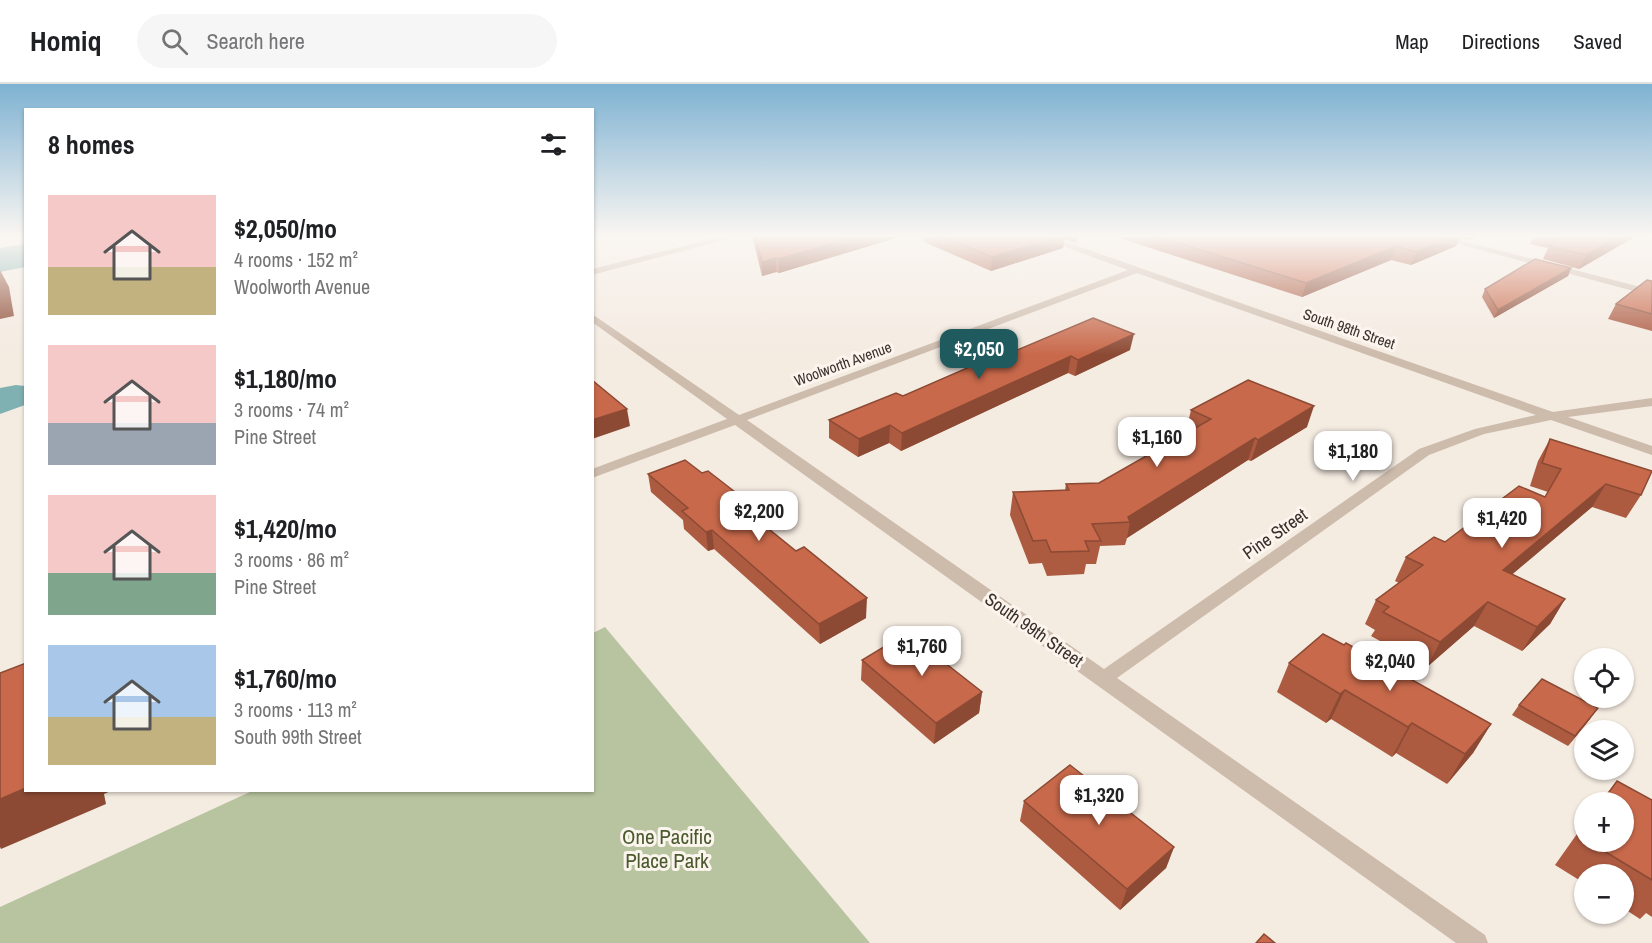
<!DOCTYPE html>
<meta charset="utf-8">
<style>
body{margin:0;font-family:"Archivo Narrow",sans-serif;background:#f6f6f6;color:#202124;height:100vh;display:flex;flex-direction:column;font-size:22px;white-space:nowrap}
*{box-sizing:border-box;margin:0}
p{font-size:20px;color:#757577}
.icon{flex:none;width:33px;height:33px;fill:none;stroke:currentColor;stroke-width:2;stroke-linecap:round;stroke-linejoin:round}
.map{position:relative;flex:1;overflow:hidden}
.side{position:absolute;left:24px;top:24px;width:570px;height:684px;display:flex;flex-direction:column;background:#fff;border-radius:0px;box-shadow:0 2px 4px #0004}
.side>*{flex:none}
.tools{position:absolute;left:1574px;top:564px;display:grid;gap:12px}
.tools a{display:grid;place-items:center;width:60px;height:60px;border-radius:50%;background:#fff;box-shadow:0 2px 4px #0004;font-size:30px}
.price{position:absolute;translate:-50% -51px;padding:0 14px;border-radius:12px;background:#fff;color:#222;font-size:20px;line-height:39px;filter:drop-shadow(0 2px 3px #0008)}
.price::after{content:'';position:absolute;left:50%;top:36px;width:18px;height:14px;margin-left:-9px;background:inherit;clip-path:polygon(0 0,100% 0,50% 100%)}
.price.current{background:#1f5a5e;color:#fff}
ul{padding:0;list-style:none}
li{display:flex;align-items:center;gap:18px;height:150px;padding:0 24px}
li span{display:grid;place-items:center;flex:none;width:168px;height:120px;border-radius:0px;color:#555}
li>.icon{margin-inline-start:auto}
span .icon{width:72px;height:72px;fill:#fffc;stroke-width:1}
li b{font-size:26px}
h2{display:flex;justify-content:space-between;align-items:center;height:72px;padding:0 24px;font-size:26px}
header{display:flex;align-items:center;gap:36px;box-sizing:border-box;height:84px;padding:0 30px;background:#fff;border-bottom:2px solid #e0e0e0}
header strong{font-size:28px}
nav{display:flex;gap:33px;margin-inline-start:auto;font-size:21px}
.search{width:420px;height:54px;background:#f6f6f6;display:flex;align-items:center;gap:15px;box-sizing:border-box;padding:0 21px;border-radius:33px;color:#757577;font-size:22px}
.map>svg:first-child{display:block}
</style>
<header>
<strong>Homiq</strong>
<div class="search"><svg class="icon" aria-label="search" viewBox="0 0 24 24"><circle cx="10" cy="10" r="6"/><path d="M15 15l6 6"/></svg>Search here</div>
<nav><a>Map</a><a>Directions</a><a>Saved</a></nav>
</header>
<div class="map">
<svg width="1652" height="859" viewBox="0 0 1652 859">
<rect width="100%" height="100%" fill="#f4ebe1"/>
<path fill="#b8c4a0" d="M605,543L870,859H0V823L252,707L592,706L593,549Z"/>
<g fill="#7fb0b2">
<path d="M25,160V183L0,188V164Z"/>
<path d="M16,301L25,302V321L0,330V304Z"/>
</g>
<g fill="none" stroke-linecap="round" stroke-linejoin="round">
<g fill="#cdbbac" fill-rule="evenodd">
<path d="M728,151H743L592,191V185Z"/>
<path d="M1033,151H1046L1553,328L1652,314V322L1568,333L1652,362V371L1551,336L1484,350L1429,371L1117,594L1485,851L1488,859H1456L735,341L592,394V385L727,335L592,238V230L739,331L1128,186ZM1137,189L1536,331L1475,345L1419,365L1104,585L747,336Z"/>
<path d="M1425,151H1440L1652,206V212Z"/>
</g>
</g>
<g fill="#ac5a40">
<path d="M752,151H906L779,189L776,188L762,192Z"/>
<path d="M924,151H1078L1076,159L1064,155L1063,164L991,187L924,158Z"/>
<path d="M1110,151H1481L1469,156L1460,154L1456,162L1411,181L1391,176L1302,213Z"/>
<path d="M1534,151H1638L1579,185L1543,175L1548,164L1530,160Z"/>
<path d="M1571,184L1568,192L1494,234L1482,213L1485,205Z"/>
<path d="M1652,197V247L1608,235L1616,220Z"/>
<path d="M1130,266L1075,292L1068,289L901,367L889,359L858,373L829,354V336L903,312L1010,269Z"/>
<path d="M1191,326L1307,343L1251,377L1248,376L1127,454L1125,461L1100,462L1096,480H1086L1084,490L1047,492L1042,479L1029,480L1010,431L1013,408L1065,406L1066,400L1099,399L1188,348L1186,347Z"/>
<path d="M1550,355L1641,411L1626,434L1592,423L1512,490L1565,515L1550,540L1522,567L1474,542L1427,583L1371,552L1375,546L1365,540L1376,516L1399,499L1395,497L1406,473L1445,458L1545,413L1548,408L1530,402L1538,377Z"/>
<path d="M702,389L757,425V435L866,534L820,560L714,465L708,467L684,445L683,436L651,408L648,390Z"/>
<path d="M862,576L982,608L979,629L934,660L861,596Z"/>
<path d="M1289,579L1491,640L1473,669L1447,700L1396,669L1392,673L1331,635L1326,639L1277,608Z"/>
<path d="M1519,621L1590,635L1568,662L1512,631Z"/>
<path d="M1617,697L1652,716V833L1646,829L1640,835L1623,824V790H1584V799L1555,781L1584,740V758H1623V718H1600Z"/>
<path d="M1024,717L1174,763L1166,784L1120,826L1020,737Z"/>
</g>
<g fill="#8c4a34">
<path d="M862,151H906L779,189V175Z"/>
<path d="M1065,151L1063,164L991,187L992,173Z"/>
<path d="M1456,151H1461L1456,162L1411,181L1416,168Z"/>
<path d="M1471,151H1481L1469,156Z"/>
<path d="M1622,151H1638L1579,185L1586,171Z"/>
<path d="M1396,162L1391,176L1302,213L1306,199Z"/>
<path d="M776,174V188L762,192V178Z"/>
<path d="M1571,184L1568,192L1494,234L1498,226Z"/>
<path d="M0,186L9,203L14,232L0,235Z"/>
<path d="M1134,250L1130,266L1075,292L1078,276Z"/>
<path d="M1071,272L1068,289L901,367L902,349Z"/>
<path d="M1314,322L1307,343L1251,377L1258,356Z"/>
<path d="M627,325L630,342L592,355V336Z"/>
<path d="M890,341L889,359L858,373L859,355Z"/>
<path d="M1255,354L1248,376L1127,454L1130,438L1128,433Z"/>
<path d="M1606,400L1592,423L1489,510L1503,486Z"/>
<path d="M757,425L758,444L749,429Z"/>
<path d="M712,446L714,465L708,467L706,448Z"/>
<path d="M867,514L866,534L820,560L819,540Z"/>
<path d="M1565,515L1550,540L1522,567L1537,543Z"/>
<path d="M1488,518L1474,542L1427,583L1440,558Z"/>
<path d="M1345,606L1331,635L1326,639L1340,610Z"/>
<path d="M982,608L979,629L934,660L936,639Z"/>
<path d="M1598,624L1590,635L1568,662L1575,652Z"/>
<path d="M1412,639L1396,669L1392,673L1408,643Z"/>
<path d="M1491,640L1473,669L1447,700L1465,670Z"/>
<path d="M26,704V706H113L104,710L106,720L1,765L0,763V715Z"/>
<path d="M1174,763L1166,784L1120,826L1127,805Z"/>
</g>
<g fill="#c8694b" stroke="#8c4a34" stroke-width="1.5">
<path d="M755,151H862L779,175L776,174L762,178Z"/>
<path d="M940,151H1064L992,173Z"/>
<path d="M1153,151H1456L1416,168L1396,162L1306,199Z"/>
<path d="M1556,151H1622L1586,171L1549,162L1563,153Z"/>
<path d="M1535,175L1571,184L1498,226L1485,205Z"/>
<path d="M1647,196L1652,197V230L1616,220Z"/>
<path d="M1093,234L1134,250L1078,276L1071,272L902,349L890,341L859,355L829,336L896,309L903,312L1006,267L1010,269Z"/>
<path d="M592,296L627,325L592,336Z"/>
<path d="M1248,296L1314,322L1258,356L1255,354L1128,433L1130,438L1092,440L1101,457H1085L1089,467L1051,468L1046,456L1033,457L1013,408L1069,406L1066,400L1099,399L1211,335L1191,326Z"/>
<path d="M1550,355L1652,387L1641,411L1606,400L1503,486L1565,515L1537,543L1488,518L1440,558L1383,528L1389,523L1376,516L1423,481L1406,473L1434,453L1445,458L1519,402L1545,413L1561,385L1542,379Z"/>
<path d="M685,376L702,389L708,387L757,425L749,429L796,467L804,463L867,514L819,540L712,446L706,448L682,427L688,424L648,390Z"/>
<path d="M907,549L982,608L936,639L862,576Z"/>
<path d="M1323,550L1344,561L1346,559L1491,640L1465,670L1412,639L1408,643L1345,606L1340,610L1289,579Z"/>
<path d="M26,579V704L0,715V589Z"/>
<path d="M1542,595L1598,624L1575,652L1519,621Z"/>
<path d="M1070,681L1174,763L1127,805L1024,717Z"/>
<path d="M1617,697L1652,716V796L1589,758H1623V718H1602Z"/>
<path d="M1584,744V755L1579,752Z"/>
<path d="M1264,850L1275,859H1256Z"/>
</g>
<linearGradient id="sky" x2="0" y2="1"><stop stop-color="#7eb2d2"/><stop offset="0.56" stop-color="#faf6f2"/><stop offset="1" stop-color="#faf6f2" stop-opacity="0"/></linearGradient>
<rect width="1652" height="271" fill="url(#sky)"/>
<g text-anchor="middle" stroke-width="6" stroke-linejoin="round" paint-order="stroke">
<g font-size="15" fill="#3b302b" stroke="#fbf5ee">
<text transform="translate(1349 245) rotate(19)" y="5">South 98th Street</text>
<text transform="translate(843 280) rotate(-20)" y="5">Woolworth Avenue</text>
</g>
<g font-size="18" fill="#3b302b" stroke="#fbf5ee">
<text transform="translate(1275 450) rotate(-35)" y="6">Pine Street</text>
<text transform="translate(1034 546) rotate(35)" y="6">South 99th Street</text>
</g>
<g font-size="21" fill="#4a5a2e" stroke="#fbf5ee">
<text x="667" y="760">One Pacific<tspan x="667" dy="24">Place Park</tspan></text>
</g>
</g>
</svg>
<div class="tools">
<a><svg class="icon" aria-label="locate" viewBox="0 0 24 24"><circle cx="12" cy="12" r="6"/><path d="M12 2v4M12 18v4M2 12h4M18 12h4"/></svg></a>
<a><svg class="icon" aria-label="layers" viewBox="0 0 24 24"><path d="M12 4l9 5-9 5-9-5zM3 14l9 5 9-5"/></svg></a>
<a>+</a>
<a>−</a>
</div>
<b class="price current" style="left:979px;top:296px">$2,050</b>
<b class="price" style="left:1157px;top:384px">$1,160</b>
<b class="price" style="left:1353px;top:398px">$1,180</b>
<b class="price" style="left:759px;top:458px">$2,200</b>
<b class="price" style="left:1502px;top:465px">$1,420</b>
<b class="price" style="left:922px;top:593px">$1,760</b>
<b class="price" style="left:1390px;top:608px">$2,040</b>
<b class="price" style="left:1099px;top:742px">$1,320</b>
<section class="side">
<h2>8 homes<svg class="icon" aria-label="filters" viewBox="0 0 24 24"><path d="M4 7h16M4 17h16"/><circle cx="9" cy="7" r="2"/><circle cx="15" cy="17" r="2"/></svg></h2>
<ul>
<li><span style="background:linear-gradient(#f6c9c9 60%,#c2b280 0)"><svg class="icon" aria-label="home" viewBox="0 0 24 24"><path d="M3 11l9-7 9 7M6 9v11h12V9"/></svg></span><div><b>$2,050/mo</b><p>4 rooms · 152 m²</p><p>Woolworth Avenue</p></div></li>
<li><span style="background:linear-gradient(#f6c9c9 65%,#9aa5b1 0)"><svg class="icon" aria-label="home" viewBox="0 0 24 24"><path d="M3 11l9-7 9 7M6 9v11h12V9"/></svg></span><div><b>$1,180/mo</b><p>3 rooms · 74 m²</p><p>Pine Street</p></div></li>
<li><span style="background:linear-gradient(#f6c9c9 65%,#7fa58c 0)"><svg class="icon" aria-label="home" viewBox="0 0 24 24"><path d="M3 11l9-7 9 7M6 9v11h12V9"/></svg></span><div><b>$1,420/mo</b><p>3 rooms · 86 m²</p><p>Pine Street</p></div></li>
<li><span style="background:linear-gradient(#a9c7e8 60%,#c2b280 0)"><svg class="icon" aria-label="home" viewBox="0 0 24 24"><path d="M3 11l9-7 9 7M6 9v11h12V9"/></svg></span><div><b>$1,760/mo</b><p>3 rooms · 113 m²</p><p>South 99th Street</p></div></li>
</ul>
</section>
</div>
